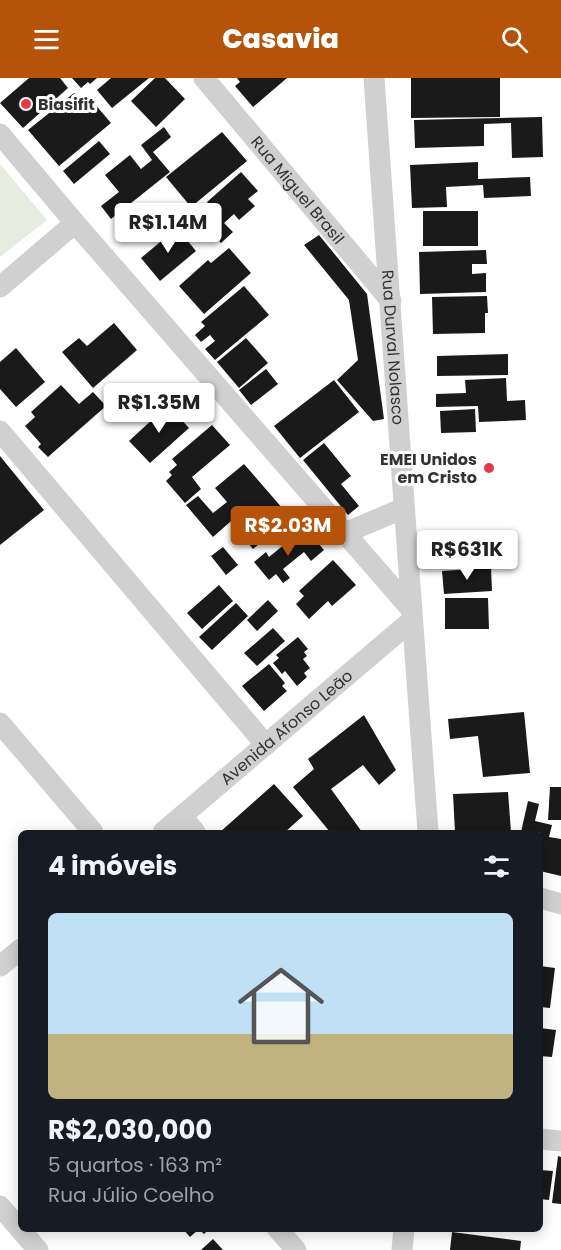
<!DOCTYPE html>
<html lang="pt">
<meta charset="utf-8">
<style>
body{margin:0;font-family:Poppins,sans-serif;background:#242831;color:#f1f3f6;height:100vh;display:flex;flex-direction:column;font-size:22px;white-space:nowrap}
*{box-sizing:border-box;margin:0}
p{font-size:20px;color:#9ea1a6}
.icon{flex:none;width:33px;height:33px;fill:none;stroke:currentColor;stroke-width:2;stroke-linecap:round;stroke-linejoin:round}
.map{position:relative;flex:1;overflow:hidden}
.side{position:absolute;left:18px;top:752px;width:525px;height:402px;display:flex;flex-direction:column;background:#171b24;border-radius:9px;box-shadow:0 3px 15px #0003}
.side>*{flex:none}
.price{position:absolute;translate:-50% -51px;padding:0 14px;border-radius:6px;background:#fff;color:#222;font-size:20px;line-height:39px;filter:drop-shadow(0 2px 3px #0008)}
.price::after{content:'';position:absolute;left:50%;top:36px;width:18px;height:14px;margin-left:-9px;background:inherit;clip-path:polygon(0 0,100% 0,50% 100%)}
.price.on{background:#b45309;color:#fff}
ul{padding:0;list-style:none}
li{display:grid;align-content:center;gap:12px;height:318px;padding:0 30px}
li+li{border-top:2px solid #363941}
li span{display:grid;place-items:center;height:186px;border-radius:9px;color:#555}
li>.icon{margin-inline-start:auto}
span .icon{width:108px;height:108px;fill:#fffc;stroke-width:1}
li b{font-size:26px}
h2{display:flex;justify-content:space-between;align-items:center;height:72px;padding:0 30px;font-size:26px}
header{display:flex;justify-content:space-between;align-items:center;height:78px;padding:0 30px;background:#b45309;color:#fff;font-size:27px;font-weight:800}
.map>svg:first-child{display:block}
</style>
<header><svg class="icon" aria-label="menu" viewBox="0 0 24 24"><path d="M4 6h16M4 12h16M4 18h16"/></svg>Casavia<svg class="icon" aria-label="search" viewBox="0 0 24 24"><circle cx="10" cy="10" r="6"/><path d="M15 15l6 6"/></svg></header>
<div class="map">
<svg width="561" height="1172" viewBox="0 0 561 1172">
<rect width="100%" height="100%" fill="#fff"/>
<path fill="#e6ecdf" d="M0,86L47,142L0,179Z"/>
<g fill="#1a1a1a">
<path d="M29,0H60L68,10L23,50L0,25Z"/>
<path d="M72,0H97L90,6L88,4L81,10Z"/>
<path d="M111,0H149L112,30L97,12Z"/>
<path d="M155,0H165L185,21L156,49L131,23Z"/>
<path d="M237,0H287L253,29L235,8L240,4Z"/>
<path d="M411,0H500V39L411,40Z"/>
<path d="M74,15L81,23L88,18L111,45L59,88L28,52Z"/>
<path d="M542,39L543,79L512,80L511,45L484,46V68L415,70L414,42Z"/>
<path d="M164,49L171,59L153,74L170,94L111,141L101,128L119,114L105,97L130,77L141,91L152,82L141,67Z"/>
<path d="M222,54L247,83L191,129L166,99Z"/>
<path d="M99,63L110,76L74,106L63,93Z"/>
<path d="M478,84V101L530,99L531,118L484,120L483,107L446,109L447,129L412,130L410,87Z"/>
<path d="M241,94L258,113L248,121L255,128L239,142L234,136L224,145L233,154L221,165L208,150L220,139L207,124Z"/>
<rect x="423" y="133" width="55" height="35"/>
<path d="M177,150L196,173L160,203L141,180Z"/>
<path d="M319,157L367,216L384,341L373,343L337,302L358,282L349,222L304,167Z"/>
<path d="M229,170L251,195L204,236L179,208L208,182L211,185Z"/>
<path d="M486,172L487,186H472V196L486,195V214L420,216L419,174Z"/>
<path d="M244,208L269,237L215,282L205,271L215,263L210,257L201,264L195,257L205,248L201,244Z"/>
<path d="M487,218L488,235H485V255L433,256L432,219Z"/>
<path d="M114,245L137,272L93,310L62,274L79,260L87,268Z"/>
<path d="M246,260L268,285L239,310L217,284Z"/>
<path d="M16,270L45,304L16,329L0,311V284Z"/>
<path d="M508,276V297L437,298V278Z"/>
<path d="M266,291L278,306L251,327L239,312Z"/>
<path d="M506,300L507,323L525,322L526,342L479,344L478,328L436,329V316L466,315L465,302Z"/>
<path d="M334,302L359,334L300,380L274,348Z"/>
<path d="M61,307L79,326L93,314L106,328L48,379L38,369L41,366L25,348L35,339L31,334Z"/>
<path d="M168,327L189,350L150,385L129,363Z"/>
<path d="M475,331L476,354L441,355L440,333Z"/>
<path d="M212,347L230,367L192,399L201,411L185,425L166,403L172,397L169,394L177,387L172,381Z"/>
<path d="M324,365L351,398L341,406L359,428L348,437L303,382Z"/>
<path d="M0,378L44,432L0,467Z"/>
<path d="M244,386L290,439L253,471L241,457L250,449L239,436L213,459L186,427L198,418L213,435L227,424L215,410Z"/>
<path d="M296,457L302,465L311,457L324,472L311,483L304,474L283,491L290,500L283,505L276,496L269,502L254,484L266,474L269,479Z"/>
<path d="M223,469L238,487L226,497L211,478Z"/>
<path d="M490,474V486H435V475Z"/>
<path d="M333,482L356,507L332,528L328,523L309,541L296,526L304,518L299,513Z"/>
<path d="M491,490L492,513L444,516L442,493Z"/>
<path d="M219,507L233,523L202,551L187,535Z"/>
<path d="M445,520H488L489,551H445Z"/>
<path d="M268,522L278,533L257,553L247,542Z"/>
<path d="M236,525L248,538L212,572L199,559Z"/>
<path d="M273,550L285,563L257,588L244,575Z"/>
<path d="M298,559L308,571L304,574L307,578L303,581L310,590L304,595L307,599L297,608L285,593L282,596L273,585L279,580L276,577Z"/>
<path d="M269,586L285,605L282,608L287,613L264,633L242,608Z"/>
<path d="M524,634L530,695L483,699L478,658L450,661L448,641Z"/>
<path d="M364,637L396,692L379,707L363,687L331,711L362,754H330L293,709L314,691L308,681Z"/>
<path d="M274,706L303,738L285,754H220Z"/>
<path d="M550,709H561V742H548Z"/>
<path d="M508,714L511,754H455L453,716Z"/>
<path d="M528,723L539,726L535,743L552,747L549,759L561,761V798L540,793V754H521Z"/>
<path d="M540,888L555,890L550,930L540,929Z"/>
<path d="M540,950L556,952L552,979L540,978Z"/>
<path d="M558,1078L561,1079V1126L552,1125Z"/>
<path d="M540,1092L553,1093L549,1122L540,1121Z"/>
<path d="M182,1150H210L204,1156L199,1151L190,1159Z"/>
<path d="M452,1154L521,1163L520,1172H450Z"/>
<path d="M213,1161L223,1172H201Z"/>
</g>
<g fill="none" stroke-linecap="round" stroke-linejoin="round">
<g stroke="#d0d0d0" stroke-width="21">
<path id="s1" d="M204,0L391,223"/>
<path id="s2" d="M374,0C393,251 408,503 428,754"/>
<path d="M0,56L75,145L411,531"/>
<path d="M0,209L75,145"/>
<path d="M0,353L266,667"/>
<path d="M345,455L404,430"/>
<path d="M0,645L93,754"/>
<path d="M182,739L195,754"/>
<path id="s3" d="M163,754L411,543"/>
<path d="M540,820L561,826"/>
<path d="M0,888L21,871"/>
<path d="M540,1061L561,1063"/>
<path d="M0,1128L38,1172"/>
<path d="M277,1150L296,1172"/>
<path d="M402,1172L404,1150"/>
</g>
</g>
<g fill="#e63946" stroke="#fff" stroke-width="2">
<circle cx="26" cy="26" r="6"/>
<circle cx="489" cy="390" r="6"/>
</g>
<g text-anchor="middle" stroke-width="6" stroke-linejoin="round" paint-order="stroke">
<g font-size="16" font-weight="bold" fill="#333" stroke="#fff" text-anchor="start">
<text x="38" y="32">Biasifit</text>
<text x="477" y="387" text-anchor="end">EMEI Unidos<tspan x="477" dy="18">em Cristo</tspan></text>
</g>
<g font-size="16" fill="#333" stroke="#fff">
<text dy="6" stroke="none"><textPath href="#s1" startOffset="146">Rua Miguel Brasil</textPath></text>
<text dy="6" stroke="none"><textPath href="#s2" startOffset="270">Rua Durval Nolasco</textPath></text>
<text dy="6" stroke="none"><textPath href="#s3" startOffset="162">Avenida Afonso Leão</textPath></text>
</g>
</g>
</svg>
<b class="price" style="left:168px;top:176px">R$1.14M</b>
<b class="price" style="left:159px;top:356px">R$1.35M</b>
<b class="price on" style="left:288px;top:479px">R$2.03M</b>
<b class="price" style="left:467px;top:503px">R$631K</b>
<section class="side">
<h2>4 imóveis<svg class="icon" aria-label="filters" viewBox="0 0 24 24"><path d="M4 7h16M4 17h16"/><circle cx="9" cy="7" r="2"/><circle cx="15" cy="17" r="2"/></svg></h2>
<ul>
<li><span style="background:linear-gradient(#bfe0f5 65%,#c2b280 0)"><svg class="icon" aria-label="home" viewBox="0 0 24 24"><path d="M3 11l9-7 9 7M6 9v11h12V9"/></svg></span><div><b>R$2,030,000</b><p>5 quartos · 163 m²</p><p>Rua Júlio Coelho</p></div></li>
</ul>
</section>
</div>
